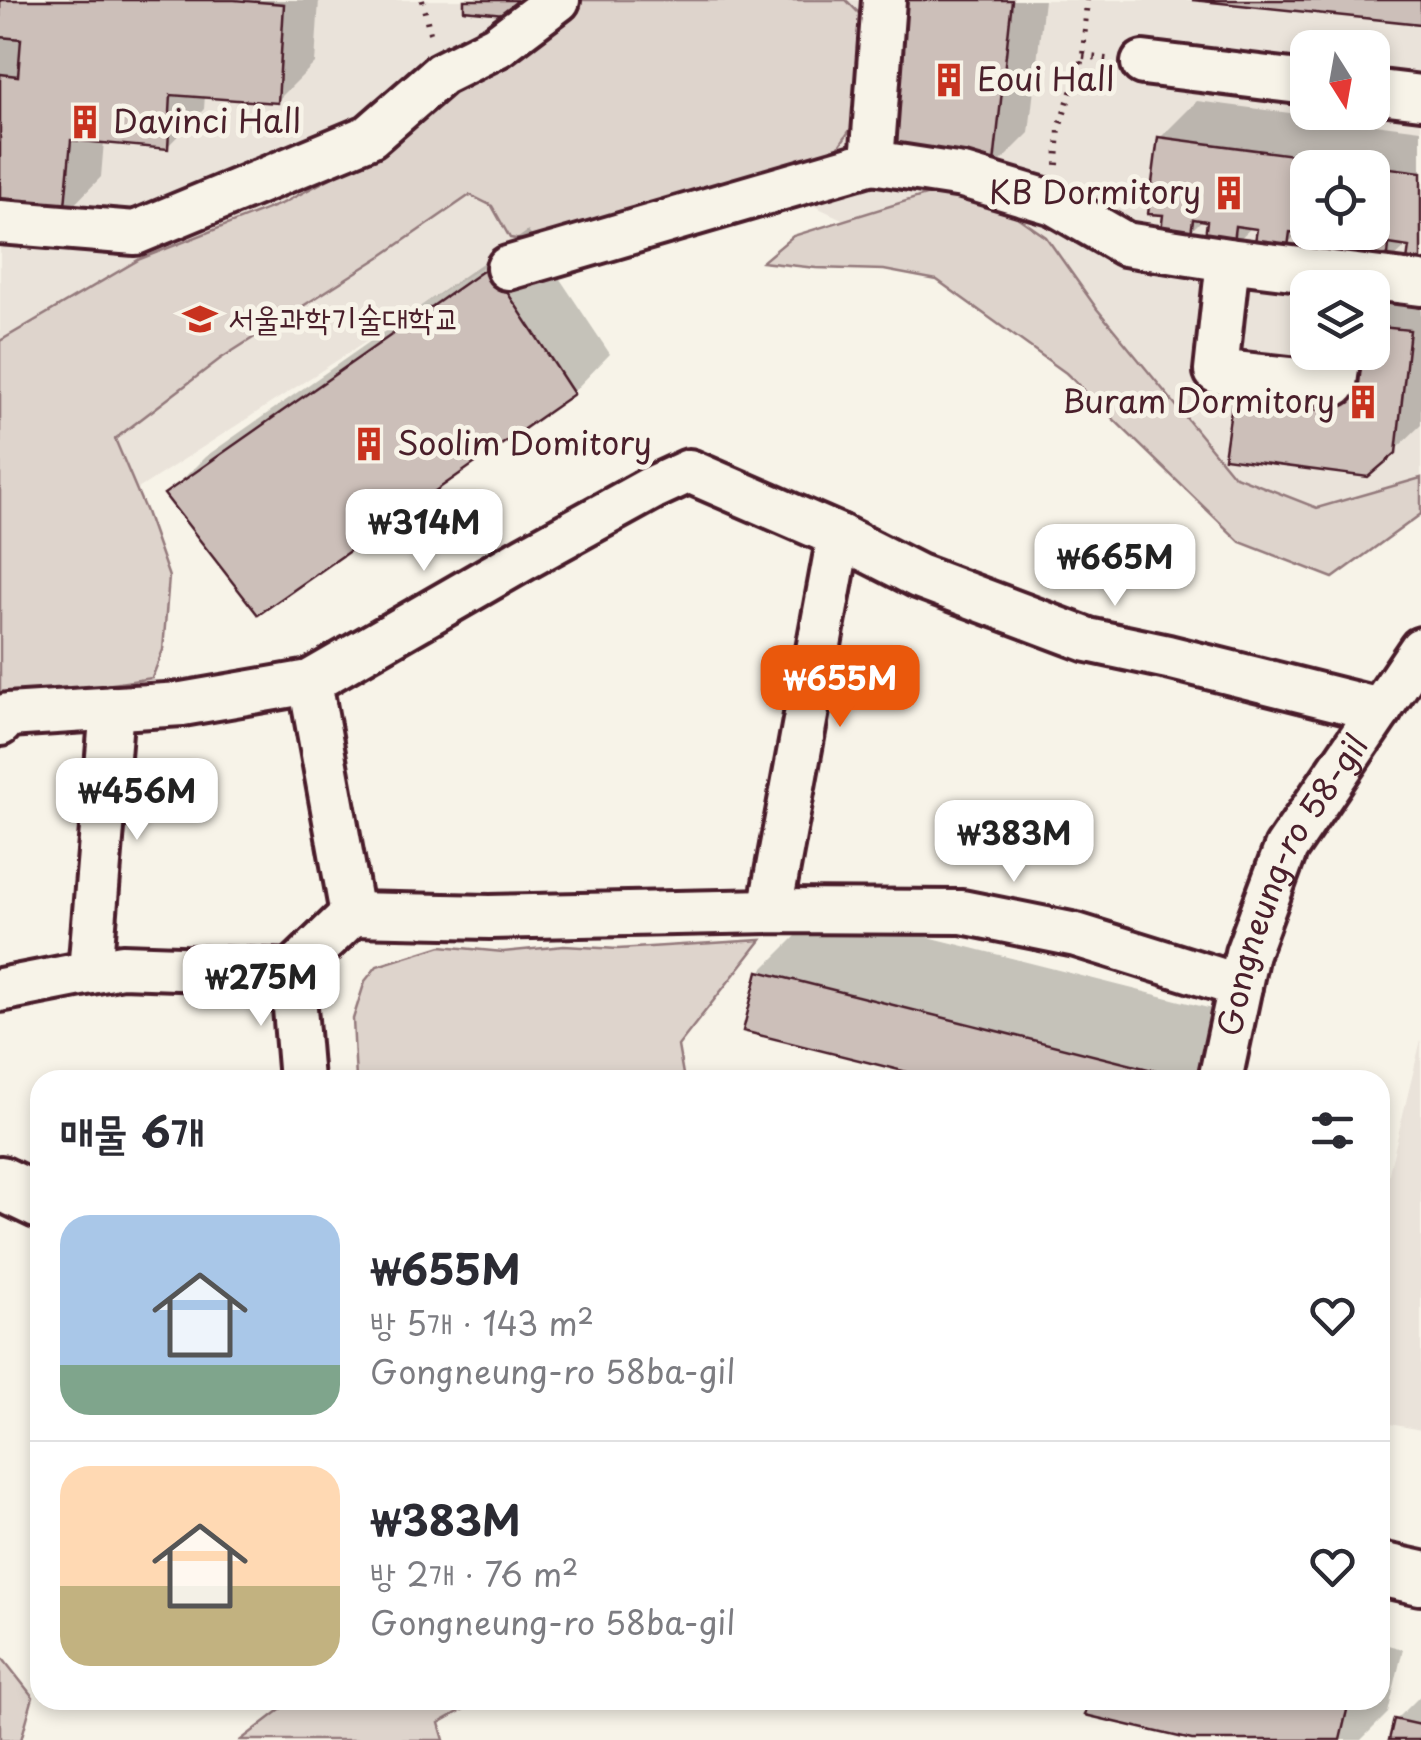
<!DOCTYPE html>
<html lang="ko">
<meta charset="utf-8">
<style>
body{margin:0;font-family:"Playpen Sans","Poor Story",sans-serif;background:#f2f2f3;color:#2b2b33;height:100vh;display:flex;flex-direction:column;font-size:38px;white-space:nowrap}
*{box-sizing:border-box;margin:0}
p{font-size:32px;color:#7c7c81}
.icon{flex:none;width:55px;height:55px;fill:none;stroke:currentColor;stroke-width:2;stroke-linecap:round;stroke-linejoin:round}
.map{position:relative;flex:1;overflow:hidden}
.details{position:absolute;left:30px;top:1070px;width:1360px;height:640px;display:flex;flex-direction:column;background:#fff;border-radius:30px;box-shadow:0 5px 15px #0003}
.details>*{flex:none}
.needle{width:65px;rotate:169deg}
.fabs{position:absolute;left:1290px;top:30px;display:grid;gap:20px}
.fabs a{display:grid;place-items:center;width:100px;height:100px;border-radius:20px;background:#fff;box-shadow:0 5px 15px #0003;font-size:50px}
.price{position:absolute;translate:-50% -85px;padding:0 22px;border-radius:20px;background:#fff;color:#222;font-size:32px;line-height:65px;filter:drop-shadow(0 2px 5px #0008)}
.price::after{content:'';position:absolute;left:50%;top:60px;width:30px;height:22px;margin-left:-15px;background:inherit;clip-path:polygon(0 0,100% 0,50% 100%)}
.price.on{background:#ea580c;color:#fff}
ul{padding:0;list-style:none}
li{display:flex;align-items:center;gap:30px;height:250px;padding:0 30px}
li+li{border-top:2px solid #e1e1e2}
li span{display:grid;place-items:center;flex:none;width:280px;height:200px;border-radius:30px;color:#555}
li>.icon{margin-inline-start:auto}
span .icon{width:120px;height:120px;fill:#fffc;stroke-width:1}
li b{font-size:42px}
h2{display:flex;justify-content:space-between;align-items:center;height:120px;padding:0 30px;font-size:42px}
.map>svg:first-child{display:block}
</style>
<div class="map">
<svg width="1421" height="1740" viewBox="0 0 1421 1740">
<rect width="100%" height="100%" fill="#f7f3e8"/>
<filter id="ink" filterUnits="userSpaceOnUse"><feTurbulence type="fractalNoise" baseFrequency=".01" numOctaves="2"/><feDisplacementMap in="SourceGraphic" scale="20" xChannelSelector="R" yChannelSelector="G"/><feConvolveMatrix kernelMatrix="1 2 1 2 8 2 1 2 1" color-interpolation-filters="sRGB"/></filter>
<g filter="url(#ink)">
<g fill="#eae3da" fill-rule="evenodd">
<path d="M0,0H1421V500L1239,517L971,280L730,166L553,221L0,578ZM1308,48H1372V112H1308ZM1308,168H1372V232H1308ZM1308,288H1372V352H1308Z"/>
<path d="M1421,1040V1430L1380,1422V1210Z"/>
</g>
<g fill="#ded4cc" stroke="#947a7c" stroke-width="2.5">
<path d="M582,0H846L877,32L856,121L829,161L529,241L510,238L492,206L470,195L383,255L220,359L115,439L146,512L169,577L163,650L152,678L0,701V341L140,259L283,203L393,145L461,69L502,59Z"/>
<path d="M948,188L1004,208L1046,237L1097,309L1233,475L1317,508L1421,478V514L1333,578L1240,542L1066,373L937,280L884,270L816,268L762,262L793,236Z"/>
<path d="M761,940L678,1046L684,1080H356L353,1019L365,981L377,966L441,946L503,952L564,946L618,949Z"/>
<path d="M0,1655L33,1697L21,1740H0Z"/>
<path d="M334,1700H480L439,1723L444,1740H241L288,1704L333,1705Z"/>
</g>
<g fill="#0003">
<path d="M0,0H319L315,63L277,101L205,95L204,109L167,147L104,141L101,177L64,215L0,207Z"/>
<path d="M906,0H1044L1029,133L992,170Z"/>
<path d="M1197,101L1421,130V260L1412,241L1386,266L1367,238L1362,237L1349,251L1319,247L1372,232V168H1308L1300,231L1287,244L1260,227L1253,226L1231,247L1210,219L1204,218L1190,232L1160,138Z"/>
<path d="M528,231L610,354L573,392L258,612L168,494L205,457Z"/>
<path d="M1395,288L1421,290V425L1394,451L1234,405L1272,367L1372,352V310Z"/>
<path d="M822,910L1216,1010L1202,1066L1187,1080H950L760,972Z"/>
<path d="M1380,1643L1403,1649L1388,1713L1361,1740H1203L1092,1700H1380Z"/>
<path d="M1421,1695V1740H1391L1396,1720Z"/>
</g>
<g fill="#ccbfb9" stroke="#4a1f2b" stroke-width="2.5" fill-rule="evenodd">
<path d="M0,0H234L284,4L278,103L171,95L168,149L71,140L64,217L0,210V74L18,76L21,39L0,37Z"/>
<path d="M464,0H516L514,15L464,10Z"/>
<path d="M903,0H1012L993,173L885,161Z"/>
<path d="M1192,0H1421V24Z"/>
<path d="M1158,137L1421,172V263L1407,261L1409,247L1389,244L1387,269L1361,266L1364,240L1351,239L1349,253L1317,249L1318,235L1290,232L1288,247L1255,242L1257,229L1235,226L1232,250L1204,245L1207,221L1193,219L1191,234L1161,231L1163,215L1148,214ZM1308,168H1372V232H1308Z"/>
<path d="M490,266L574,394L258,615L164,494Z"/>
<path d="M1372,326L1410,330L1396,453L1368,477L1224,458L1232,404L1323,410L1324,401L1351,352H1372Z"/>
<path d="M758,971L1156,1071L1154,1080H939L743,1031Z"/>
<path d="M1089,1700H1323L1348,1706L1340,1740H1192L1085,1715Z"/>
<path d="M1394,1719L1421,1725V1740H1389Z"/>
</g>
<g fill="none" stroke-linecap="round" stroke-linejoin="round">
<g stroke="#4a1f2b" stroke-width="50">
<g id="minor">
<path d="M884,0L872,162L963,176L1054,203L1125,244L1228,260L1421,284"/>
<path d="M1143,63L1308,83"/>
<path d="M1372,91L1421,97"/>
<path d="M0,222L135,233L370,136L441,74L497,46L558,0"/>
<path d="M1228,260L1216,371L1335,384L1339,352"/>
<path d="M508,268L872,162"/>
<path d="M310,682L352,914"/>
<path d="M0,724L8,715L182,704L310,682L525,558L652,488L689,471L839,536L918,576L1088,640L1168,657L1380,710"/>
<path d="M770,911L839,536"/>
<path d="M352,914L490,917L770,911L962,912L1076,935L1240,986"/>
<path d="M90,972L112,708"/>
<path d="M292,972L301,1080"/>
<path d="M0,990L122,966L292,972L352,914"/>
<path id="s1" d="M1220,1080L1247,953L1286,848L1421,649"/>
</g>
</g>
<g stroke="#4a1f2b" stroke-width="60">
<g id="major">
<path d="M0,1183L40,1202"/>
<path d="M1380,1569L1421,1578"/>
</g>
</g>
<g stroke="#4a1f2b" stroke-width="6" stroke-dasharray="2.5 8" stroke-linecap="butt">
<path d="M422,0L431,37"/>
<path d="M1083,56L1107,59"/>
<path d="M1057,165L1059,128L1083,56L1087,0"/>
</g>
<use href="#minor" stroke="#f7f3e8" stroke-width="42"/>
<use href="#major" stroke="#f7f3e8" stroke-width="52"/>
</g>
</g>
<defs>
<g id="building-bare" transform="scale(2.7)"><path d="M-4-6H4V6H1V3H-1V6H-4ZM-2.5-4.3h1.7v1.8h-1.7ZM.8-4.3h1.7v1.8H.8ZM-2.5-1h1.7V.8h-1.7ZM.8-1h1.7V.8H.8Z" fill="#c8321e" stroke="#f7f3e8" stroke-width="2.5" paint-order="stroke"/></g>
<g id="university-bare" transform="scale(2.7)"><path d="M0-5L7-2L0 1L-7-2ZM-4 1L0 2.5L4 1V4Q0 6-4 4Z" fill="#c8321e" stroke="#f7f3e8" stroke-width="2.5" paint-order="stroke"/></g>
</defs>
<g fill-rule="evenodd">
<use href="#building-bare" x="949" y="80"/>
<use href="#building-bare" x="85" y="122"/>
<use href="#building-bare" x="1229" y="193"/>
<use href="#university-bare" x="200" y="319"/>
<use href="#building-bare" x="1363" y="402"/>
<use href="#building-bare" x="369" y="444"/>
</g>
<g text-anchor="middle" stroke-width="10" stroke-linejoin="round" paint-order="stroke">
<g font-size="32" fill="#4a1f2b" stroke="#f7f3e8" text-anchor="start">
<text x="977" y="91">Eoui Hall</text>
<text x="113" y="133">Davinci Hall</text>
<text x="1201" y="204" text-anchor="end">KB Dormitory</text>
<text x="228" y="330">서울과학기술대학교</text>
<text x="1335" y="413" text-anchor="end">Buram Dormitory</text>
<text x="397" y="455">Soolim Domitory</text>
</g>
<g font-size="32" fill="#4a1f2b" stroke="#f7f3e8">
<text dy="11" stroke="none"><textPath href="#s1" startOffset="210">Gongneung-ro 58-gil</textPath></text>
</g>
</g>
</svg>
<div class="fabs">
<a><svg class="needle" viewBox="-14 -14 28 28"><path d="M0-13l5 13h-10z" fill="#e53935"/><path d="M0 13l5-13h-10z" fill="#7c7c81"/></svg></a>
<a><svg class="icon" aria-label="locate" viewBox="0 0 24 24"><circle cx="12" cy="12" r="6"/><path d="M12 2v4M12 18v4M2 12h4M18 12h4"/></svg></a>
<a><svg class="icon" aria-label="layers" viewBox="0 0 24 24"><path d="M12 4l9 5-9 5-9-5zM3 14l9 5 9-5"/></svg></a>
</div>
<b class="price" style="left:424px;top:574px">₩314M</b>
<b class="price" style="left:1115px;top:609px">₩665M</b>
<b class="price on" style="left:840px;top:730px">₩655M</b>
<b class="price" style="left:137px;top:843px">₩456M</b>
<b class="price" style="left:1014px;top:885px">₩383M</b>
<b class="price" style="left:261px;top:1029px">₩275M</b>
<section class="details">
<h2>매물 6개<svg class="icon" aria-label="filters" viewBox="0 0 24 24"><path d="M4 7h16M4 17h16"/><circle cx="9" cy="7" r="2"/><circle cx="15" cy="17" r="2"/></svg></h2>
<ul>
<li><span style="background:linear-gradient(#a9c7e8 75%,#7fa58c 0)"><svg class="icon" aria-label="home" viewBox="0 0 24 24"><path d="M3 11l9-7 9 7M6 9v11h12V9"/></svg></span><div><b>₩655M</b><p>방 5개 · 143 m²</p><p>Gongneung-ro 58ba-gil</p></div><svg class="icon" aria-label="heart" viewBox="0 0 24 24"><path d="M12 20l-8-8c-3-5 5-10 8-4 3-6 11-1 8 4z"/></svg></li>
<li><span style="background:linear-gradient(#ffd9b3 60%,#c2b280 0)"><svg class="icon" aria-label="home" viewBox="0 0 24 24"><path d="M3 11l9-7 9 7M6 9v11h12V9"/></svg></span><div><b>₩383M</b><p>방 2개 · 76 m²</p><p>Gongneung-ro 58ba-gil</p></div><svg class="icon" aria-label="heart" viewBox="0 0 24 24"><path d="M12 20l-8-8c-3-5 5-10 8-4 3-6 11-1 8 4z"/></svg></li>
</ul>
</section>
</div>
